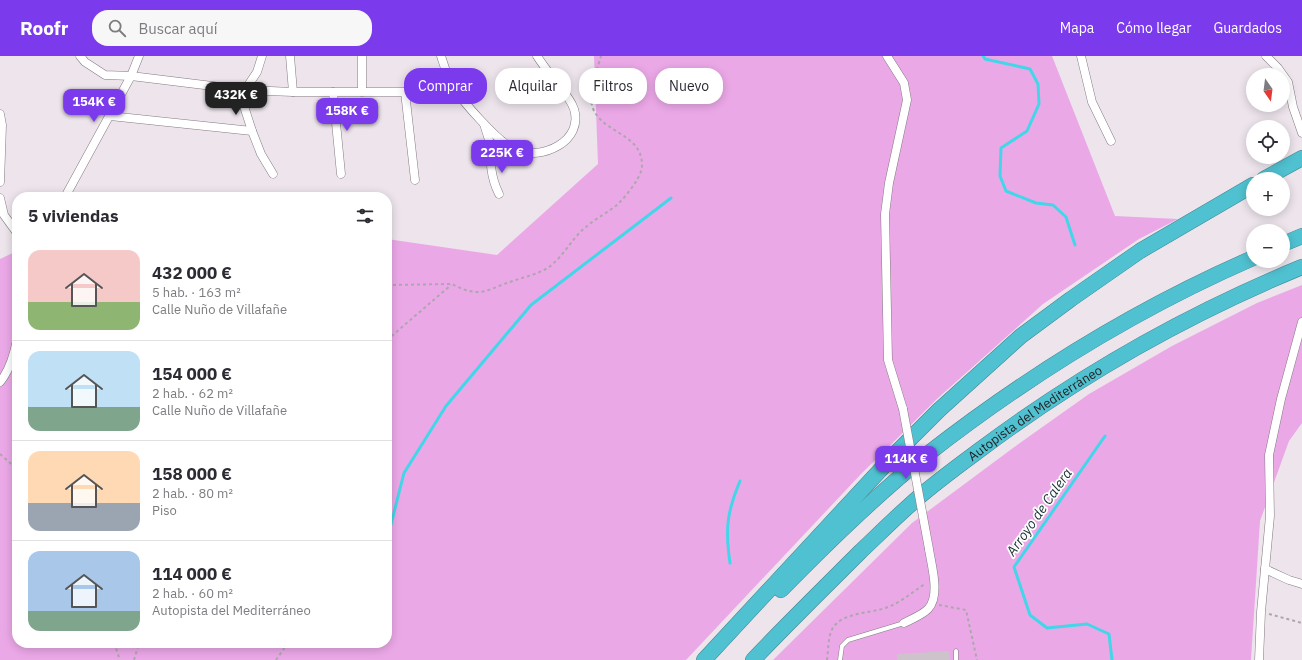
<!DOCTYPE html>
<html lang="es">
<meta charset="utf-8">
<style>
body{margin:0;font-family:"IBM Plex Sans",sans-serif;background:#f7f7f7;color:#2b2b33;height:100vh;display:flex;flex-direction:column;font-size:15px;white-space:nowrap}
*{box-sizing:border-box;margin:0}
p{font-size:13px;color:#7c7c81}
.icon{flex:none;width:22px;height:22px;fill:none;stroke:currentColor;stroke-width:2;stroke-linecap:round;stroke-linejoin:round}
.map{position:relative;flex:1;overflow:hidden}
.sheet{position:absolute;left:12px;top:136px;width:380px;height:456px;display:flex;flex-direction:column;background:#fff;border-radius:16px;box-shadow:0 2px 10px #0003}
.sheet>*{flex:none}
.top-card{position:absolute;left:404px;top:12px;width:380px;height:36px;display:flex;gap:8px}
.needle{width:26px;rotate:166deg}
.controls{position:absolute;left:1246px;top:12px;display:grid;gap:8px}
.controls a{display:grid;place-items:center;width:44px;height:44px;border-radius:50%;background:#fff;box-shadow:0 2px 10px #0003;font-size:20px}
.price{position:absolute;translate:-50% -34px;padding:0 9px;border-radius:8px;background:#7c3aed;color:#fff;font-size:13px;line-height:26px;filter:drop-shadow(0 1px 2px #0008)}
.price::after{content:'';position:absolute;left:50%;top:24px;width:12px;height:9px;margin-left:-6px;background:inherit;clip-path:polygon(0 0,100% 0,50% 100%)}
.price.active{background:#222;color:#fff}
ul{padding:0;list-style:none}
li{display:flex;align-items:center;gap:12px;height:100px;padding:0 16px}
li+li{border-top:1px solid #e1e1e2}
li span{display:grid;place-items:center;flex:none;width:112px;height:80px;border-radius:12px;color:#555}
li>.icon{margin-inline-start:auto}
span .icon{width:48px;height:48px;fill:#fffc;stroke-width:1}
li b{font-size:17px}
h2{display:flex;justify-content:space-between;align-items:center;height:48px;padding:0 16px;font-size:17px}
.tag{padding:0 14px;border-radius:16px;background:#fff;box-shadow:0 2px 10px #0003;font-size:14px;line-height:36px}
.tag.active{background:#7c3aed;color:#fff}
header{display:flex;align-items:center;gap:24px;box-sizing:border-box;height:56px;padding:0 20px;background:#7c3aed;color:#fff}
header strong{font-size:19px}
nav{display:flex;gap:22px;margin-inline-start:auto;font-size:14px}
.search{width:280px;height:36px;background:#f7f7f7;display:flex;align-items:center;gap:10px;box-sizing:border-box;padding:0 14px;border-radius:16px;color:#7c7c81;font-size:15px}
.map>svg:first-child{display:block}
</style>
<header>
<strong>Roofr</strong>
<div class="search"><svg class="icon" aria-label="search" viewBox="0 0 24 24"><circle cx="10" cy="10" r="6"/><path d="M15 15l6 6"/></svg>Buscar aquí</div>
<nav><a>Mapa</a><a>Cómo llegar</a><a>Guardados</a></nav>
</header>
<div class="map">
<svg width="1302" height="604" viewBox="0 0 1302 604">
<rect width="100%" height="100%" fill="#ede4ec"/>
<g fill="#eba8e7">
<path d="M594,0H1052L1115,160L1178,163L1139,183L1043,248L938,342L861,418L686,604H0V203L17,195V587H387V183L497,199L598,108Z"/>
<path d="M1302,229V367L1289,385L1260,465L1251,604H773L912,467L1013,392L1089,338L1172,290L1257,247Z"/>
</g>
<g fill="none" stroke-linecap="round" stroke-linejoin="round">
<g stroke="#41d7e9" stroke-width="3">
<path d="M983,0L985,3L1030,13L1038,28L1039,48L1027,75L1001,92L1000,120L1006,135L1036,147L1053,149L1066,161L1075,189"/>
<path d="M1105,380L1014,511L1030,559L1047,572L1087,568L1109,578L1112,604"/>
<path d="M387,484L404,417L446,350L531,249L671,142"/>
<path d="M730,507C725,473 727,456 740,425"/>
<path d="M355,589L356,587"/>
</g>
</g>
<path fill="#ccc3cb" d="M949,595L950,604H897V598Z"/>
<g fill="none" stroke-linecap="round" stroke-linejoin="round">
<g stroke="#837b82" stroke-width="5">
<g id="service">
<path d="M956,595V604"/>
<path d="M840,604L842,590L848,584L904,567"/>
</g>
</g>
<g stroke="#837b82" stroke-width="9">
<g id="minor">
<path d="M80,0L85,6L105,19L131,20L245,34L293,36H442L448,33L451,28"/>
<path d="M262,0L257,16L245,34L242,44L252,75L261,98L273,118"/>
<path d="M290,0L293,36"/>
<path d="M362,0V36"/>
<path d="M441,0C444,9 447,20 452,29C462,45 498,86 515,94C542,105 584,85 574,53C570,41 560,32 553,23C548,15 542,8 537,0"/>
<path d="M887,0L904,27L907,44L889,127L885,158L888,304L903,353"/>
<path d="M1081,0L1092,46L1111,85"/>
<path d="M1266,0L1278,12L1288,26L1293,51L1302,77"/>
<path d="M333,36L341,118"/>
<path d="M405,36L415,124"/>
<path d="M0,58L2,69L0,126"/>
<path d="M110,60L252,75"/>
<path d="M484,68L489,84L491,97"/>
<path d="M499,138C493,126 485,98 497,87L503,86"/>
<path d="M65,141L131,20L139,0"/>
<path d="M0,142L4,159L17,177"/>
<path d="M0,326C10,314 14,299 17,284"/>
<path d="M1265,513L1289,524L1302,528"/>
<path d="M904,567C912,563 922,559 928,553C941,540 931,508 929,493"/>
<path d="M1259,604L1261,556L1270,460L1269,399L1281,343L1302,266"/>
</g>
</g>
<g stroke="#408893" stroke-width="16">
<g id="motorway">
<path d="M1264,123L1302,102"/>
<path d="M1283,188L1302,180"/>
<path d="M781,534C827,487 874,441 925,400C1026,321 1136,253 1253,202"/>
<path d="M704,604L897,396L939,354L1021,280L1071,243L1140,195L1253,129"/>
<path id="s1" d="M753,604C788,567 825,531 861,495C878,479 894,463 911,448C933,428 957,411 981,393C1080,319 1188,258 1302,211"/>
</g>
</g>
<g stroke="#ada6ad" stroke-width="2" stroke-dasharray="3 3" stroke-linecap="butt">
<path d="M387,229L452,228C459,232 467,235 475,236C487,237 499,229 510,226C523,221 537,219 549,211C564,200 572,182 586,171C596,162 609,156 618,148C625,141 632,132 637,124C639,120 642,115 642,110C643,73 591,78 591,41C591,30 598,11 601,0"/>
<path d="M387,284L451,229"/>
<path d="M0,398L17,413"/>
<path d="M939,549L966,554L977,604"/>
<path d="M1269,558L1302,567"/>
<path d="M114,587L120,604"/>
<path d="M134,604L139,587"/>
<path d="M276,604L288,587"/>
<path d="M827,604C828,596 828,587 830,579C835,556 868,558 885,552C901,547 912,536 925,528"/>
</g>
<use href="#service" stroke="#fff" stroke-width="4"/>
<use href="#minor" stroke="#fff" stroke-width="8"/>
<use href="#motorway" stroke="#50c1d0" stroke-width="15"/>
<g stroke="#837b82" stroke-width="9" stroke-linecap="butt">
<path id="minor-bridge" d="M903,353L929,493"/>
</g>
<use href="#minor-bridge" stroke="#fff" stroke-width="8"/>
</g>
<g text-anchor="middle" stroke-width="3.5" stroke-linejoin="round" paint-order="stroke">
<g font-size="13" fill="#221f22" stroke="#fff">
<text dy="5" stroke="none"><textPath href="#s1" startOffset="376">Autopista del Mediterráneo</textPath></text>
</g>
<g font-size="14" font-style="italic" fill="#193134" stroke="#fff">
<text transform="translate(1039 456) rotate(-55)" y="5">Arroyo de Calera</text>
</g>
</g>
</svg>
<div class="controls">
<a><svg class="needle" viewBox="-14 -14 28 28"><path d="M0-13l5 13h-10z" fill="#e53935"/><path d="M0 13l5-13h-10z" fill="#7c7c81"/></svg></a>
<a><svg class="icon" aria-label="locate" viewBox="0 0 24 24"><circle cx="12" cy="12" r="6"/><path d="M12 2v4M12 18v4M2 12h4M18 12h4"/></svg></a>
<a>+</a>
<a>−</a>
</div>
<b class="price active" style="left:236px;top:60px">432K €</b>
<b class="price" style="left:94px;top:67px">154K €</b>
<b class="price" style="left:347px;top:76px">158K €</b>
<b class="price" style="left:502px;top:118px">225K €</b>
<b class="price" style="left:906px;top:424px">114K €</b>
<div class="top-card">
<a class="tag active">Comprar</a>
<a class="tag">Alquilar</a>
<a class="tag">Filtros</a>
<a class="tag">Nuevo</a>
</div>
<section class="sheet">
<h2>5 viviendas<svg class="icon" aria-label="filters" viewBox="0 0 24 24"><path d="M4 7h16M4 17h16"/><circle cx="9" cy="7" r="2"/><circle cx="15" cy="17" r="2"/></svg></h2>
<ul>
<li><span style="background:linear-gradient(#f6c9c9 65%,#8fb573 0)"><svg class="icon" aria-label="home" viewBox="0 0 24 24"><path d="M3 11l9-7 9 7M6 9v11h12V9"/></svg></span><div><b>432 000 €</b><p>5 hab. · 163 m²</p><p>Calle Nuño de Villafañe</p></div></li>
<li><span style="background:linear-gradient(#bfe0f5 70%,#7fa58c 0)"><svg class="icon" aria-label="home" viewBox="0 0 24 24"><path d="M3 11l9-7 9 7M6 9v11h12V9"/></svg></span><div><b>154 000 €</b><p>2 hab. · 62 m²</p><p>Calle Nuño de Villafañe</p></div></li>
<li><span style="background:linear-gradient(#ffd9b3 65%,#9aa5b1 0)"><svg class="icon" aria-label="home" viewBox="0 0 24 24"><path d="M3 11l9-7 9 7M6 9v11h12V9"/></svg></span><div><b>158 000 €</b><p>2 hab. · 80 m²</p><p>Piso</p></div></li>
<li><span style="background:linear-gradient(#a9c7e8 75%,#7fa58c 0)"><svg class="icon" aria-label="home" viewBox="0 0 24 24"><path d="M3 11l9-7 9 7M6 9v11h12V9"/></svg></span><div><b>114 000 €</b><p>2 hab. · 60 m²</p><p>Autopista del Mediterráneo</p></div></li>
</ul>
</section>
</div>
